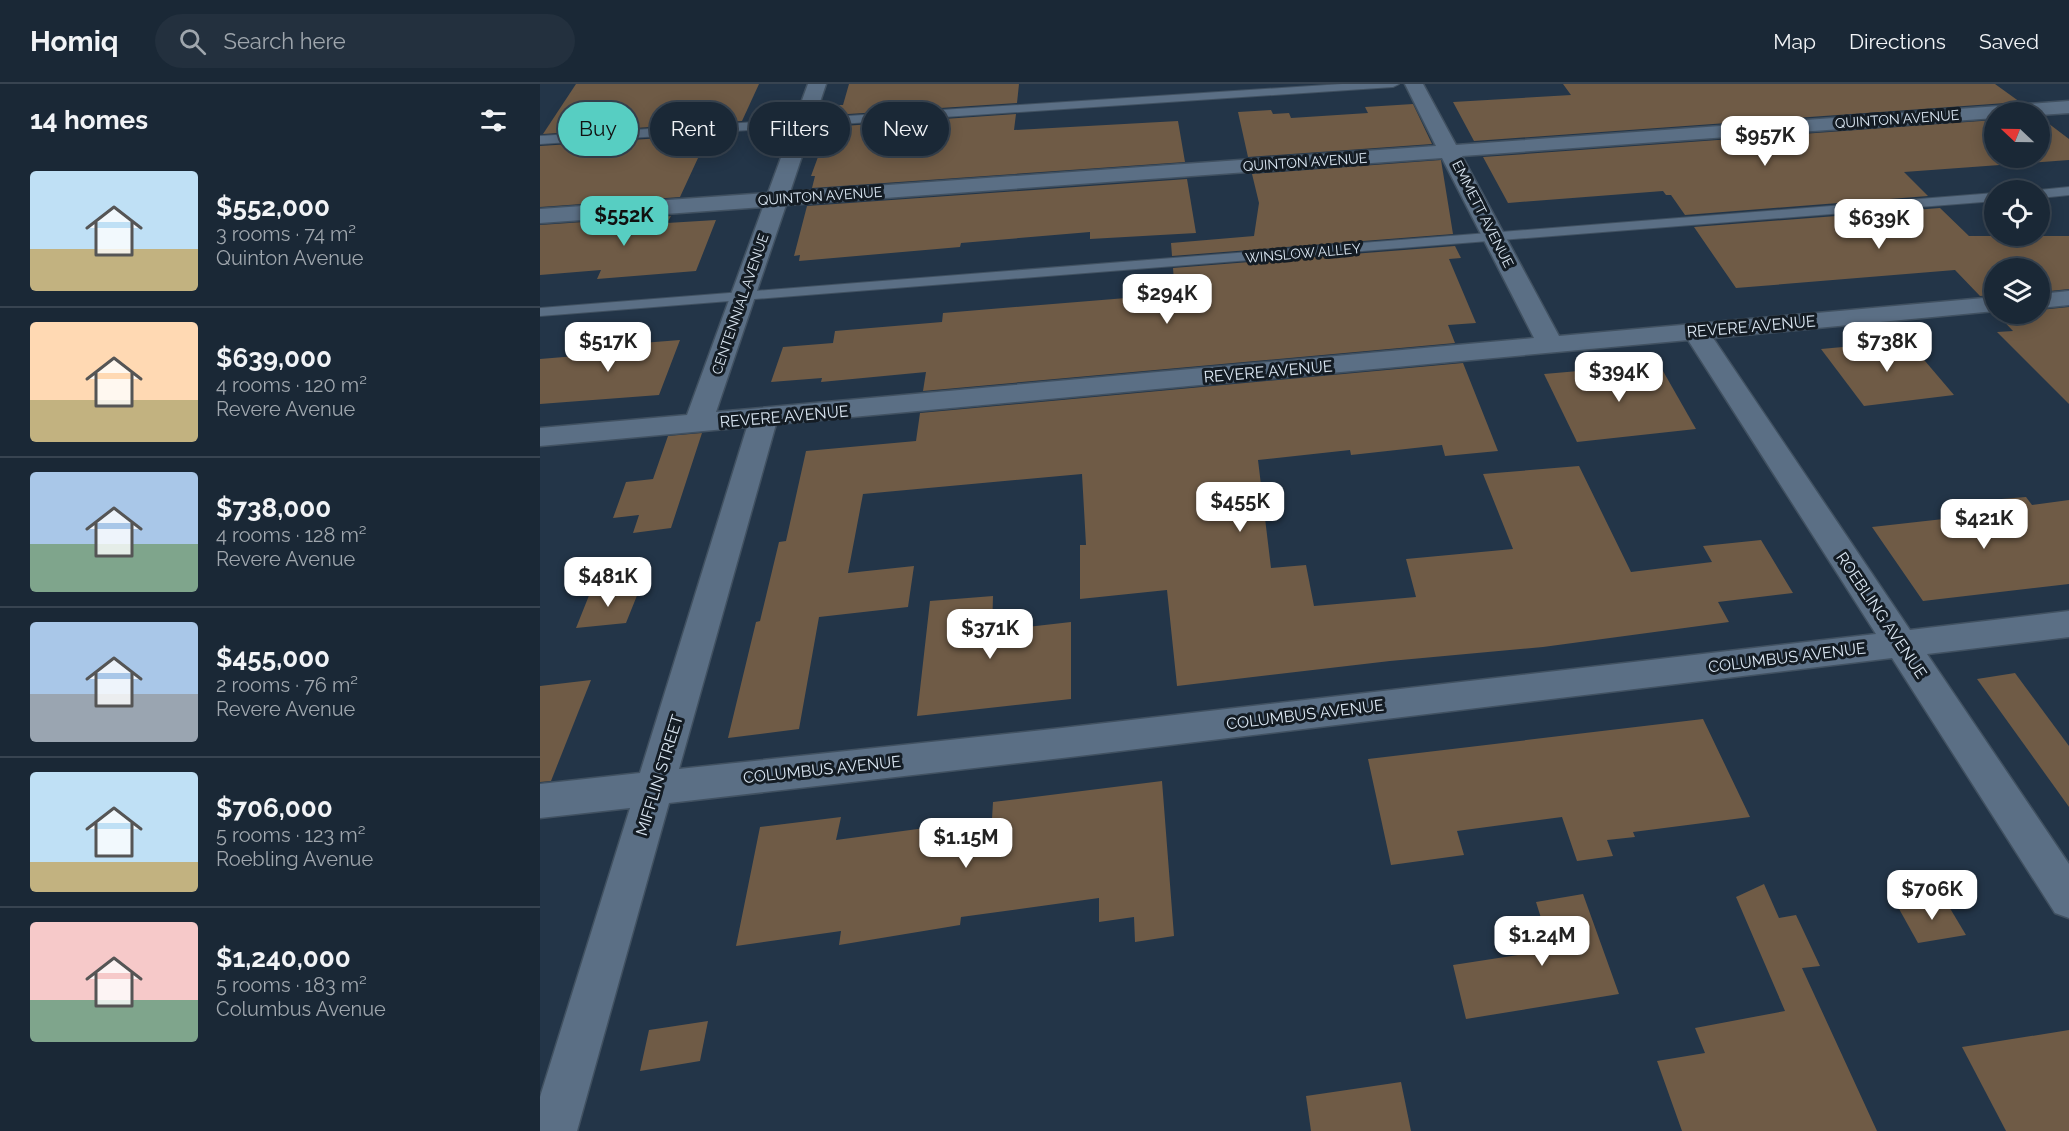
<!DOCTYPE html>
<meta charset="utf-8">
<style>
body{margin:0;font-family:Raleway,sans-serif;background:#23303e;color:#f1f3f6;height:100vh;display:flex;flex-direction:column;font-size:22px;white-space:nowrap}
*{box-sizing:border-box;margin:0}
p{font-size:20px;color:#9fa6ad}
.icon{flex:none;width:33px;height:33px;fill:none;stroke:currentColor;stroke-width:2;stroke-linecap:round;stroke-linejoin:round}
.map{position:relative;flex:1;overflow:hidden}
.sheet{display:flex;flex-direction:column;background:#1a2836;width:540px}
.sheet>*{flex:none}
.banner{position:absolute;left:18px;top:18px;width:570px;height:54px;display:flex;gap:12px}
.needle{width:39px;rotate:292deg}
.buttons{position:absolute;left:1444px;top:18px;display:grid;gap:12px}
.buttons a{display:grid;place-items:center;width:66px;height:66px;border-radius:50%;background:#1a2836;box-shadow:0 3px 15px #0003,0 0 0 2px #384451;font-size:30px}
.price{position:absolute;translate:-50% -51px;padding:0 14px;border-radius:12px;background:#fff;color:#222;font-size:20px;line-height:39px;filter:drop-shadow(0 2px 3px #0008)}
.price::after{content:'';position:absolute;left:50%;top:36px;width:18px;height:14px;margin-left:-9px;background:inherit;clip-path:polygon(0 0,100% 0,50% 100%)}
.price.on{background:#57cec2;color:#111}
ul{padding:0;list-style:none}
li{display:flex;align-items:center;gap:18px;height:150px;padding:0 30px}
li+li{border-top:2px solid #384451}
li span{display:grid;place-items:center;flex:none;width:168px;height:120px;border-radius:6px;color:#555}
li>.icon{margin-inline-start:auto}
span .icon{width:72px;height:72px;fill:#fffc;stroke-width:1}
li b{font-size:26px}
h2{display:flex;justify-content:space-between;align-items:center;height:72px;padding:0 30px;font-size:26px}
.tag{padding:0 21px;border-radius:27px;background:#1a2836;box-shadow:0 3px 15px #0003,0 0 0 2px #384451;font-size:21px;line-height:54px}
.tag.on{background:#57cec2;color:#111}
header{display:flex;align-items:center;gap:36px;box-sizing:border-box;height:84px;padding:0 30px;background:#1a2836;border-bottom:2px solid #384451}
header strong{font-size:28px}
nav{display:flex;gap:33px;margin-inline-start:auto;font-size:21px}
.search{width:420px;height:54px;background:#23303e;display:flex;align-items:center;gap:15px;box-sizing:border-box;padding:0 21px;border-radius:33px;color:#9fa6ad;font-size:22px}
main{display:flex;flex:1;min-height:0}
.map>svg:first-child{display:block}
</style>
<header>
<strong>Homiq</strong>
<div class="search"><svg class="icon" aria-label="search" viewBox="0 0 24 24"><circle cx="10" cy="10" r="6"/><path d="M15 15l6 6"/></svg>Search here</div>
<nav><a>Map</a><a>Directions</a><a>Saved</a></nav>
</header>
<main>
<section class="sheet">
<h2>14 homes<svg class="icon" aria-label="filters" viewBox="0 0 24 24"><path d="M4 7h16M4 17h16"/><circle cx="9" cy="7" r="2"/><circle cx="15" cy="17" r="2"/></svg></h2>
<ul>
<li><span style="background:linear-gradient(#bfe0f5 65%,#c2b280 0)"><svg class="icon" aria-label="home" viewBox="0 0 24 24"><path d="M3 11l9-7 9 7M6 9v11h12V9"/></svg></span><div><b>$552,000</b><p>3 rooms · 74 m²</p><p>Quinton Avenue</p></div></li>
<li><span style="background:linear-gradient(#ffd9b3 65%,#c2b280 0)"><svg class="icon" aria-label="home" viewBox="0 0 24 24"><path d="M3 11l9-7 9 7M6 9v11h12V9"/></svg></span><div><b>$639,000</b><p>4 rooms · 120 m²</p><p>Revere Avenue</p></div></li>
<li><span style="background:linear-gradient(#a9c7e8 60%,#7fa58c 0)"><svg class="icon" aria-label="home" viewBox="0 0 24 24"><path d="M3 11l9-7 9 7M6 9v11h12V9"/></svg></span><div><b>$738,000</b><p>4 rooms · 128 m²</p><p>Revere Avenue</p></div></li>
<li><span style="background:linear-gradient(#a9c7e8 60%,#9aa5b1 0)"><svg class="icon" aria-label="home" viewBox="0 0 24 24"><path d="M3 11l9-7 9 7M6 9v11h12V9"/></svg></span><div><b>$455,000</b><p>2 rooms · 76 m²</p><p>Revere Avenue</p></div></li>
<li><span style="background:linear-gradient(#bfe0f5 75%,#c2b280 0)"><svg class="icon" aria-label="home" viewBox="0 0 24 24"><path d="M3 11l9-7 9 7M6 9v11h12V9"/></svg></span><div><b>$706,000</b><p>5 rooms · 123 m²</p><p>Roebling Avenue</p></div></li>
<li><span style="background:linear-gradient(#f6c9c9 65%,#7fa58c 0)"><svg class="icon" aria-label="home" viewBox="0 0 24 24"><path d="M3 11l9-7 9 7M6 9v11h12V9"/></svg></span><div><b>$1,240,000</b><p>5 rooms · 183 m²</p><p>Columbus Avenue</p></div></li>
</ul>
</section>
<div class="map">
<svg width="1529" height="1047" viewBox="0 0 1529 1047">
<rect width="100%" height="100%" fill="#233548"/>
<g fill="#6f5b46">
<path d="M36,0H219L202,37L3,50Z"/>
<path d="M309,0H479L477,19L293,31L296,21H303Z"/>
<path d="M1023,0H1455L1480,18L934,57L913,18L1031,11Z"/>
<path d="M873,20L892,60L708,73L698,28L731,26L733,30L749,29L751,34L828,29L825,23Z"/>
<path d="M476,30L474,46L638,37L645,78L272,104L275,92H271L289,43Z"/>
<path d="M1500,33L1529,55V76L1364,88L1388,112L1145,131L1131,111H1126L1123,107L968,119L943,73L1455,36V74H1500Z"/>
<path d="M197,49L192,59L164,61L140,113L0,123V62Z"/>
<path d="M901,76L913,150L632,172L631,159L714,152L719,119L712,90Z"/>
<path d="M647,95L656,149L550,155V148L421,159L420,163L259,177L260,171L254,172L267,122Z"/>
<path d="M1400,124L1429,152H1529V205L1500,208V184H1455V211L1440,212L1415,186L1196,204L1154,143Z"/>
<path d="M131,132L127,139L176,136L156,187L57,195L61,186L0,191V141Z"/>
<path d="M915,162L921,174L909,175L936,239L908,241L915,259L383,307L386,288L281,298L282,294L231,298L243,263L293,259L295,247L402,238L403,229L635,210L633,184Z"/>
<path d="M1529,223V320L1457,248L1473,247L1457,230H1500V226Z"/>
<path d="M140,256L119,311L0,320V275L60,270L64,262Z"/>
<path d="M1368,257L1414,311L1324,322L1281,265Z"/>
<path d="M923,279L958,367L905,372L902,361L811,371L810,366L718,376L731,484L766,481L774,522L876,513L866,475L973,465L943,390L1039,382L1091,488L1172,478L1163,462L1221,456L1253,509L1178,518L1189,538L1003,563L850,577L637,602L627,506L540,515V461H546L542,390L323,410L308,489L374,482L368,523L279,533L259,645L188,654L216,538L220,537L239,458L246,457L266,367L376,357L380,329Z"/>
<path d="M1119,280L1156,345L1037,358L1004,290Z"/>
<path d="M162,349L131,444L93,449L99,431L73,434L86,398L113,395L128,352Z"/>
<path d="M1486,413L1492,421L1529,416V500L1383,517L1332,443L1448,430L1437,417Z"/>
<path d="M100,504L86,539L36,544L50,509Z"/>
<path d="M453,512L452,547L531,538V615L377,632L390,517Z"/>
<path d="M1475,589L1529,662V723L1437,595Z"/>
<path d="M51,596L11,697L0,698V602Z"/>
<path d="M1163,635L1210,733L1093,748L1095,753L1067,756L1073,772L1037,777L1022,733L917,747L924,771L851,781L828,675Z"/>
<path d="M622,697L634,852L595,858L594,833L559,838V814L421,833L420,841L299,861L301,847L196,862L220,743L301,733L296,756L452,735L453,718Z"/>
<path d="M1224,800L1239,834L1256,831L1280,882L1262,884L1337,1047H1142L1117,977L1165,969L1155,944L1245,927L1196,813Z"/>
<path d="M1043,810L1079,910L926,935L913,881L1011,866L996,818Z"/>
<path d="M1405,816L1426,851L1378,859L1358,823Z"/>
<path d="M168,937L160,977L100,987L109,946Z"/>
<path d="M1529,946V1047H1466L1422,963Z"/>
<path d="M861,998L871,1047H771L766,1012Z"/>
</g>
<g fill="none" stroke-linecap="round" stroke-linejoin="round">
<g stroke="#415161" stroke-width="2">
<g id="service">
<path d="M802,0H859L853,3L0,60V52Z"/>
<path d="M1529,103V111L1500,114L1499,106Z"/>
<path d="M1455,109V117L0,232V224Z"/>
</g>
</g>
<g stroke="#415161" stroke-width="3">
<g id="minor">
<path d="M268,0H286L250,108L896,62L865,0H883L916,61L1529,17V29L1500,31V28H1455V34L922,72L1019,252L1455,213V227L1173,254L1370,546L1529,527V553L1387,570L1529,780V834L1515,829L1352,574L522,674L129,719L37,1047H0V1013L90,724L0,734V700L100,689L207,343L0,362V344L147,331L223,123L0,139V125L228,109ZM902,74L994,254L176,328L246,121ZM1148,256L1336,550L522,644L139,685L236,340Z"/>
<path d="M1529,207V221L1500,224V210Z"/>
</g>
</g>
<use href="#service" fill="#5b6f85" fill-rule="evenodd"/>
<use href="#minor" fill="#5b6f85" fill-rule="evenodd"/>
</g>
<g text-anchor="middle" stroke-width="6" stroke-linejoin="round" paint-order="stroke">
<g font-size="14" fill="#dbe7f3" stroke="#141c24">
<text transform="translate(1357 35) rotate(-4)" y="5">QUINTON AVENUE</text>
<text transform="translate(765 78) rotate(-4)" y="5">QUINTON AVENUE</text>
<text transform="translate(280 112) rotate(-4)" y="5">QUINTON AVENUE</text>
<text transform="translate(943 130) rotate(63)" y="5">EMMETT AVENUE</text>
<text transform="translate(763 169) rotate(-5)" y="5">WINSLOW ALLEY</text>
<text transform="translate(200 220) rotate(-71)" y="5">CENTENNIAL AVENUE</text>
</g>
<g font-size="16" fill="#dbe7f3" stroke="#141c24">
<text transform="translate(1211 242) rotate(-5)" y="6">REVERE AVENUE</text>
<text transform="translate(728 287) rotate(-5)" y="6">REVERE AVENUE</text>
<text transform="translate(244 332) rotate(-5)" y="6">REVERE AVENUE</text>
<text transform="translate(1342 531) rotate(56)" y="6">ROEBLING AVENUE</text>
<text transform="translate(1247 573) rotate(-7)" y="6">COLUMBUS AVENUE</text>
<text transform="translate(765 630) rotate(-7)" y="6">COLUMBUS AVENUE</text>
<text transform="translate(282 685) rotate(-6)" y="6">COLUMBUS AVENUE</text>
<text transform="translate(119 691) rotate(-73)" y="6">MIFFLIN STREET</text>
</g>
</g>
</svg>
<div class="buttons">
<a><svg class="needle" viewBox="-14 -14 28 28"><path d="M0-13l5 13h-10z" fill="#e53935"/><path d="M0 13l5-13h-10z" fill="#9fa6ad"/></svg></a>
<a><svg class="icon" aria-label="locate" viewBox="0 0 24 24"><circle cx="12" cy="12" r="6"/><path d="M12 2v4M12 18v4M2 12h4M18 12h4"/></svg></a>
<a><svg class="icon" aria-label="layers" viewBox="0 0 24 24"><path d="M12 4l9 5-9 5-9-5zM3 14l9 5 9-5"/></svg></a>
</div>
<b class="price" style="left:1225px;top:83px">$957K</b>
<b class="price on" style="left:84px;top:163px">$552K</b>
<b class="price" style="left:1339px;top:166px">$639K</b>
<b class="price" style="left:627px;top:241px">$294K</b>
<b class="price" style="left:68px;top:289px">$517K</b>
<b class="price" style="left:1347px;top:289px">$738K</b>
<b class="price" style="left:1079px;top:319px">$394K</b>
<b class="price" style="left:700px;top:449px">$455K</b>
<b class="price" style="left:1444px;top:466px">$421K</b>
<b class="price" style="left:68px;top:524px">$481K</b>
<b class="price" style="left:450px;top:576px">$371K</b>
<b class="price" style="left:426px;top:785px">$1.15M</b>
<b class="price" style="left:1392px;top:837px">$706K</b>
<b class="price" style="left:1002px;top:883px">$1.24M</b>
<div class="banner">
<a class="tag on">Buy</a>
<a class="tag">Rent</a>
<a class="tag">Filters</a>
<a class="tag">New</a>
</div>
</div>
</main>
